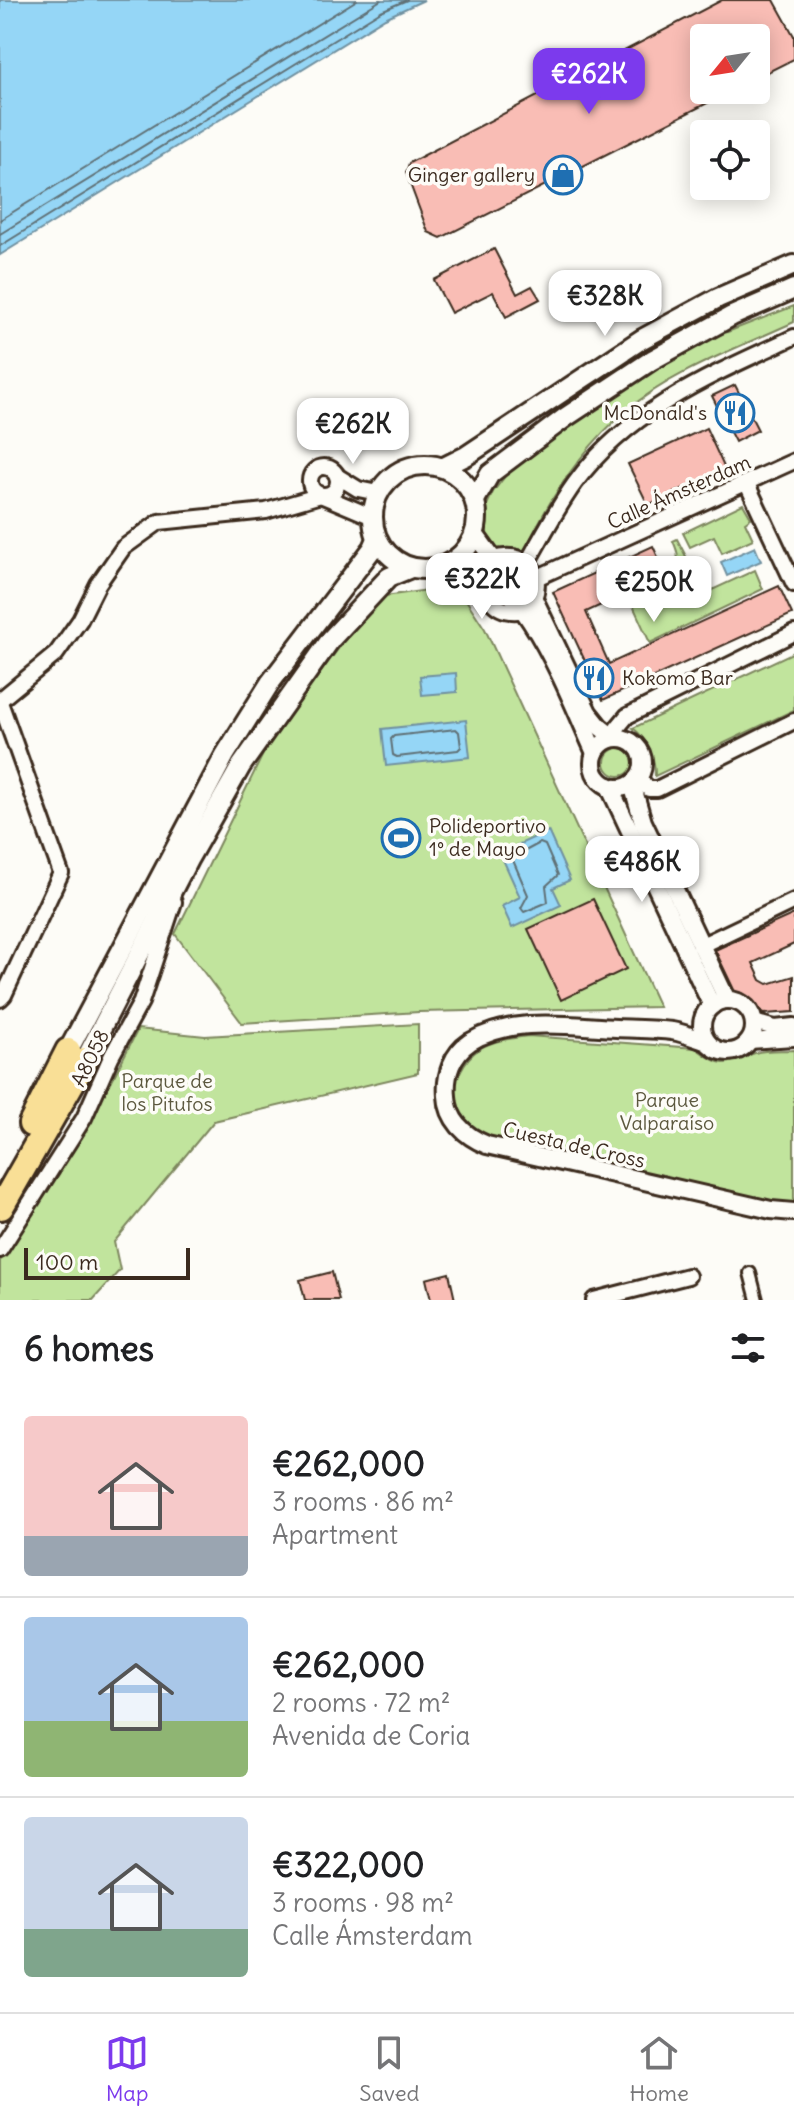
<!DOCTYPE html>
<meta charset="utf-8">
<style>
body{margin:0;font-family:Delius,sans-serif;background:#f6f6f6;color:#202124;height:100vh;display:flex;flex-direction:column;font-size:30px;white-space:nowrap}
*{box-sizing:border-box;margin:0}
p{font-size:26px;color:#757577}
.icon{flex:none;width:44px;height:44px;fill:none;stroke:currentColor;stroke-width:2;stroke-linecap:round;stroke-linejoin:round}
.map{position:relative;height:1300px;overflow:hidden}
.side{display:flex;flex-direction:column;background:#fff;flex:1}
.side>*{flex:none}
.needle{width:52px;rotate:240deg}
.fabs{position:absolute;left:690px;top:24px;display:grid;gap:16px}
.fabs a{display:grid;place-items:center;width:80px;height:80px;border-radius:8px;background:#fff;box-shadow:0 4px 20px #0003;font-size:40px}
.scale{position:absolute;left:24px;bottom:20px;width:166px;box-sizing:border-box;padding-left:8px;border:4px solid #3b2a1e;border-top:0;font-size:22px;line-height:28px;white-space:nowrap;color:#3b2a1e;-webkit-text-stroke:6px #fdfcf7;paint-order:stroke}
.price{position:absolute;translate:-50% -68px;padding:0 18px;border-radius:16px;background:#fff;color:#222;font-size:26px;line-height:52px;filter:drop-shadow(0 2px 4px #0008)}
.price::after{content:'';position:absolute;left:50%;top:48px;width:24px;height:18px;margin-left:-12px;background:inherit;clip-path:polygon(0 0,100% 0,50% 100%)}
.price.selected{background:#7c3aed;color:#fff}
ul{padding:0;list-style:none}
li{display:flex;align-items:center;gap:24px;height:200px;padding:0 24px}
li+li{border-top:2px solid #e0e0e0}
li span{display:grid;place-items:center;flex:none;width:224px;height:160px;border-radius:8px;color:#555}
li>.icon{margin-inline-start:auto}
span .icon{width:96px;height:96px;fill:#fffc;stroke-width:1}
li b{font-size:34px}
h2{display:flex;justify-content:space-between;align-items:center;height:96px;padding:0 24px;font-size:34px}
.tab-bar{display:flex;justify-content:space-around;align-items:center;height:112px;border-top:2px solid #e0e0e0;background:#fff;font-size:22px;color:#757577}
.tab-bar a{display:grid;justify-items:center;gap:4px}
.tab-bar .selected{color:#7c3aed}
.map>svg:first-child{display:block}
</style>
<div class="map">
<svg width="794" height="1300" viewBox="0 0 794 1300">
<rect width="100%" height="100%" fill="#fdfcf7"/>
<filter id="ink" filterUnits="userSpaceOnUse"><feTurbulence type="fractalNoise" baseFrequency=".0125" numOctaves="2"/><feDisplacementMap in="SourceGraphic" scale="16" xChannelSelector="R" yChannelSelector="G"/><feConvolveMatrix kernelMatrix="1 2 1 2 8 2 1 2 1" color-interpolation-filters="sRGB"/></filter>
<g filter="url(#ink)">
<g fill="#c1e49d" stroke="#7e875e" stroke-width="2">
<path d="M794,306V322C738,348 673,371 626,411C581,449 550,497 525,550L494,551L487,542V505L493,492L510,470L627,386L683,353L712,338Z"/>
<path d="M743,504L751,518L745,522L753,539L722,553L714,536L690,547L683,533Z"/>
<path d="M677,539L692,568L697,566L710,591L755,570L763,589L650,643L630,599L674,578L671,570C680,559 679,554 673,541Z"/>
<path d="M457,586L485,629L659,1007L419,1012L242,1023L175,934L269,742L356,625L385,596Z"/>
<path d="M794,652V710L655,776C655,757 648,740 633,728Z"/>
<circle cx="619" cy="762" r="14"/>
<path d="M418,1024V1073L214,1121L114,1242L120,1270L93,1300H0V1261L109,1086L138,1029L205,1036Z"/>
<path d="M528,1036L696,1048C725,1071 724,1063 755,1053C766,1049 782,1051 794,1050V1207L773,1205L489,1138C463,1125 447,1109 457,1079C461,1069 466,1060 474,1053C488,1040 510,1039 528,1036Z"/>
</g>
<g fill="#95d6f6" stroke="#7191a0" stroke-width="2">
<path d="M0,0H424L385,18L0,255Z"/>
<path d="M755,547L761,561L727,576L721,562Z"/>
<path d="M456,673L457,692L422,695L420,676Z"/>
<path d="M466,720L470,757L386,766L382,729Z"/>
<path d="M548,831L570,880L553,888L561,905L512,928L502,906L520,897L500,853Z"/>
</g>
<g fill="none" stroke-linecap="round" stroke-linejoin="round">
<g stroke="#5f6f74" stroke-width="2">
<path d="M0,220L357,0"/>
<path d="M0,234L381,0"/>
<path d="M0,246L381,11L407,0"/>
<path d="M456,729L459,732L461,747L458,750L397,757L393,755L391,739L394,736Z"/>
<path d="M540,843L545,845L558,875L546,886L548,902L524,912L521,908L528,895L512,858Z"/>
</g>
</g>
<g fill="#f9bdb5" stroke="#3b2a1e" stroke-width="2">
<path d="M722,0H774L794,36V59L756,78V38H704V90H733L441,238L428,232L406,173L409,163Z"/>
<path d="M494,249L517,294L532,286L540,299L506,317L493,292L451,313L434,280Z"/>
<path d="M735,385L758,430L735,442L712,396Z"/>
<path d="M706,428L725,469L648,505L628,464Z"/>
<path d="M653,546L666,575L586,612L609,664L779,586L792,614L603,700L553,592Z"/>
<path d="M593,899L626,969L561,1000L528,929Z"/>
<path d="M794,914V944L753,963L761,980L768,984L794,976V1012L764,1014L755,1012L737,996L715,950Z"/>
<path d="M332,1272L339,1300H305L300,1280Z"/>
<path d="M449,1273L455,1300H431L426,1279Z"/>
</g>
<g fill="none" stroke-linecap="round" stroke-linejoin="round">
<g stroke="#3b2a1e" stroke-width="16">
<path id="pedestrian" d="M750,1273L757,1300"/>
</g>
<g stroke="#3b2a1e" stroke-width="20">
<g id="minor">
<circle cx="324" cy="481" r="14"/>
<path d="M337,476L358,489L378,493"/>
<path d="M747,484L794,584"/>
<path d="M323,496L373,517"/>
<path d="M527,563C543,535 557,508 575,483C629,409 714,374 794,337"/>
<path d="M479,570C484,592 491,613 518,611L534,599C545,569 523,550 493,559"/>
<path d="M536,578L794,461"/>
<path d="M0,700L56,654L80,620L98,584L123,548L159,522L266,511L321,495"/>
<path d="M0,702L61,873L4,995L0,999"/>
<path d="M618,738L617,728L627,716L794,633"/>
<path d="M638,778L649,789H657L794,721"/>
<path d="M700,946L794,901"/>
<path d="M754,1022L775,1028L794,1026"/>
<path d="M749,1041L794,1038"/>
<path d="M0,1250L84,1118L111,1057L141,1002L174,902"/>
<path d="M594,1300L688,1276"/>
</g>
</g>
<g stroke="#3b2a1e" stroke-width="22">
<g id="tertiary">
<path d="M475,534L493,559L534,599L588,712L600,727L614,738"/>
<path d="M454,561C523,565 570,699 595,753"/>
<circle cx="618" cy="763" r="25"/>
<path d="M632,784L643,822L727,1000"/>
<path d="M609,786L712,1006"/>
<circle cx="728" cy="1026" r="26"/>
<path d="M707,1042C696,1038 684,1033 672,1031C654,1029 635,1029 616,1028C570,1026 512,1016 470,1042C452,1054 445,1075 447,1096C448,1120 465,1136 487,1145L771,1210L794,1212"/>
</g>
</g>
<g stroke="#3b2a1e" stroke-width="24">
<g id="secondary">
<circle cx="425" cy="517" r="52"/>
<path d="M444,467L466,456L642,339L718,298L794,265"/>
<path d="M475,500L490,474L566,417L652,360L732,316L794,289"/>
<path d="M68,1051L225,755L270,683L373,548L377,539"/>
<path d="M85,1060L189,858L241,766L331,639L389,577L411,568"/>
</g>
</g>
<g stroke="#3b2a1e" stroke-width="30">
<g id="motorway">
<path d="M31,1124L68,1051"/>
<path d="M1,1207L85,1060"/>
</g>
</g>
<use href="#pedestrian" stroke="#fdfcf7" stroke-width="10"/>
<use href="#minor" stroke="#fdfcf7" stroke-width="14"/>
<use href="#tertiary" stroke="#fdfcf7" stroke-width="16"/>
<use href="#secondary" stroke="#fdfcf7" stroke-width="18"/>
<use href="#motorway" stroke="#f9df96" stroke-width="24"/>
</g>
</g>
<defs>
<g id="shop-ring" transform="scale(2)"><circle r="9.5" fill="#fdfcf7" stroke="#1f6fb2" stroke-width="1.5"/><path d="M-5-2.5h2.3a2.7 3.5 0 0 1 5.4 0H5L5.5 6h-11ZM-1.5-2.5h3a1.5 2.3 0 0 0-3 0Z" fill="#1f6fb2"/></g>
<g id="restaurant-ring" transform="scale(2)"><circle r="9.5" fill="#fdfcf7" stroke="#1f6fb2" stroke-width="1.5"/><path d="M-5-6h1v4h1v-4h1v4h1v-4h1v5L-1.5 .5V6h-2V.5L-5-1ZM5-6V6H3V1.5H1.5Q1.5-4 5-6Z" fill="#1f6fb2"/></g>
<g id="stadium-ring" transform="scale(2)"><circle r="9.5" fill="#fdfcf7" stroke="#1f6fb2" stroke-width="1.5"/><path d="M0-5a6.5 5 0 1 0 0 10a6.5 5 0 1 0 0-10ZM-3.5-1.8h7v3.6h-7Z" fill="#1f6fb2"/></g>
</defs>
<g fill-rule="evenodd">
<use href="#shop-ring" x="563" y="175"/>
<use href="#restaurant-ring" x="735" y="413"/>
<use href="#restaurant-ring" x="594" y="678"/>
<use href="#stadium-ring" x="401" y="838"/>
</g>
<g text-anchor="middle" stroke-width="7" stroke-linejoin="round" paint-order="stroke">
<g font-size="20" fill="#3b2a1e" stroke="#fdfcf7" text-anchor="end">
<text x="535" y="182">Ginger gallery</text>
<text x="707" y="420">McDonald's</text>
<text x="622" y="685" text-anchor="start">Kokomo Bar</text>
<text x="429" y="833" text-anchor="start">Polideportivo<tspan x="429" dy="23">1º de Mayo</tspan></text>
</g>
<g font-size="20" fill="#3b2a1e" stroke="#fdfcf7">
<text transform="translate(679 492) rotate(-24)" y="7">Calle Ámsterdam</text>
<text transform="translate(90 1058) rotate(-64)" y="7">A8058</text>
<text transform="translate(574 1145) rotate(13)" y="7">Cuesta de Cross</text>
</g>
<g font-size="20" fill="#5c583e" stroke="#fdfcf7">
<text x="167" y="1088">Parque de<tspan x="167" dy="23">los Pitufos</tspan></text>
<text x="667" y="1107">Parque<tspan x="667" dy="23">Valparaíso</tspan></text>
</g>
</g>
</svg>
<div class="fabs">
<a><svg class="needle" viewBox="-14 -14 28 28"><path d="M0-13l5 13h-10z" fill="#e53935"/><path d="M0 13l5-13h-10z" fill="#757577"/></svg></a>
<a><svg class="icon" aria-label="locate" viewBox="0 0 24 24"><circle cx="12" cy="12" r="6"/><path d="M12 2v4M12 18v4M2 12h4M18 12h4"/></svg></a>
</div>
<div class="scale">100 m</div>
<b class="price selected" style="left:589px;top:116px">€262K</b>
<b class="price" style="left:605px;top:338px">€328K</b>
<b class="price" style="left:353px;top:466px">€262K</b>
<b class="price" style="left:482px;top:621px">€322K</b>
<b class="price" style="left:654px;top:624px">€250K</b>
<b class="price" style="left:642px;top:904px">€486K</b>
</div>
<section class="side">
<h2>6 homes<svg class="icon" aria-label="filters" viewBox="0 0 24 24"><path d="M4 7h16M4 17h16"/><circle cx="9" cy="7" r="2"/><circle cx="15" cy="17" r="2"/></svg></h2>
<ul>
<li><span style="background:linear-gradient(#f6c9c9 75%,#9aa5b1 0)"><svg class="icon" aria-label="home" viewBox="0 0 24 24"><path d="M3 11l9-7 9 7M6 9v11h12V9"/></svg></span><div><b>€262,000</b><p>3 rooms · 86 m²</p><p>Apartment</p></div></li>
<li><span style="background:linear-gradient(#a9c7e8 65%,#8fb573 0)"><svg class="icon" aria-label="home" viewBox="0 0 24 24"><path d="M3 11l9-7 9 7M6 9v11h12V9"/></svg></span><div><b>€262,000</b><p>2 rooms · 72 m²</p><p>Avenida de Coria</p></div></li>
<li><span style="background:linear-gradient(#c9d6e8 70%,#7fa58c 0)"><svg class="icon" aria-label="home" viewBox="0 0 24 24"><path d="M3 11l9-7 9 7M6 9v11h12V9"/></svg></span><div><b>€322,000</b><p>3 rooms · 98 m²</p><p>Calle Ámsterdam</p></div></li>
</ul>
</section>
<nav class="tab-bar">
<a class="selected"><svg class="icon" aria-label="map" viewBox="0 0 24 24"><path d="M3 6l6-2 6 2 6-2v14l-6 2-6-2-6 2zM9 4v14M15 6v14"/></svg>Map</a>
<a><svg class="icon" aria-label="saved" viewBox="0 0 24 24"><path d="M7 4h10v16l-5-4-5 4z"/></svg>Saved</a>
<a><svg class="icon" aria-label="home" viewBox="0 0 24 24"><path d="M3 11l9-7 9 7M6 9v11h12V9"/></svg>Home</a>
</nav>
